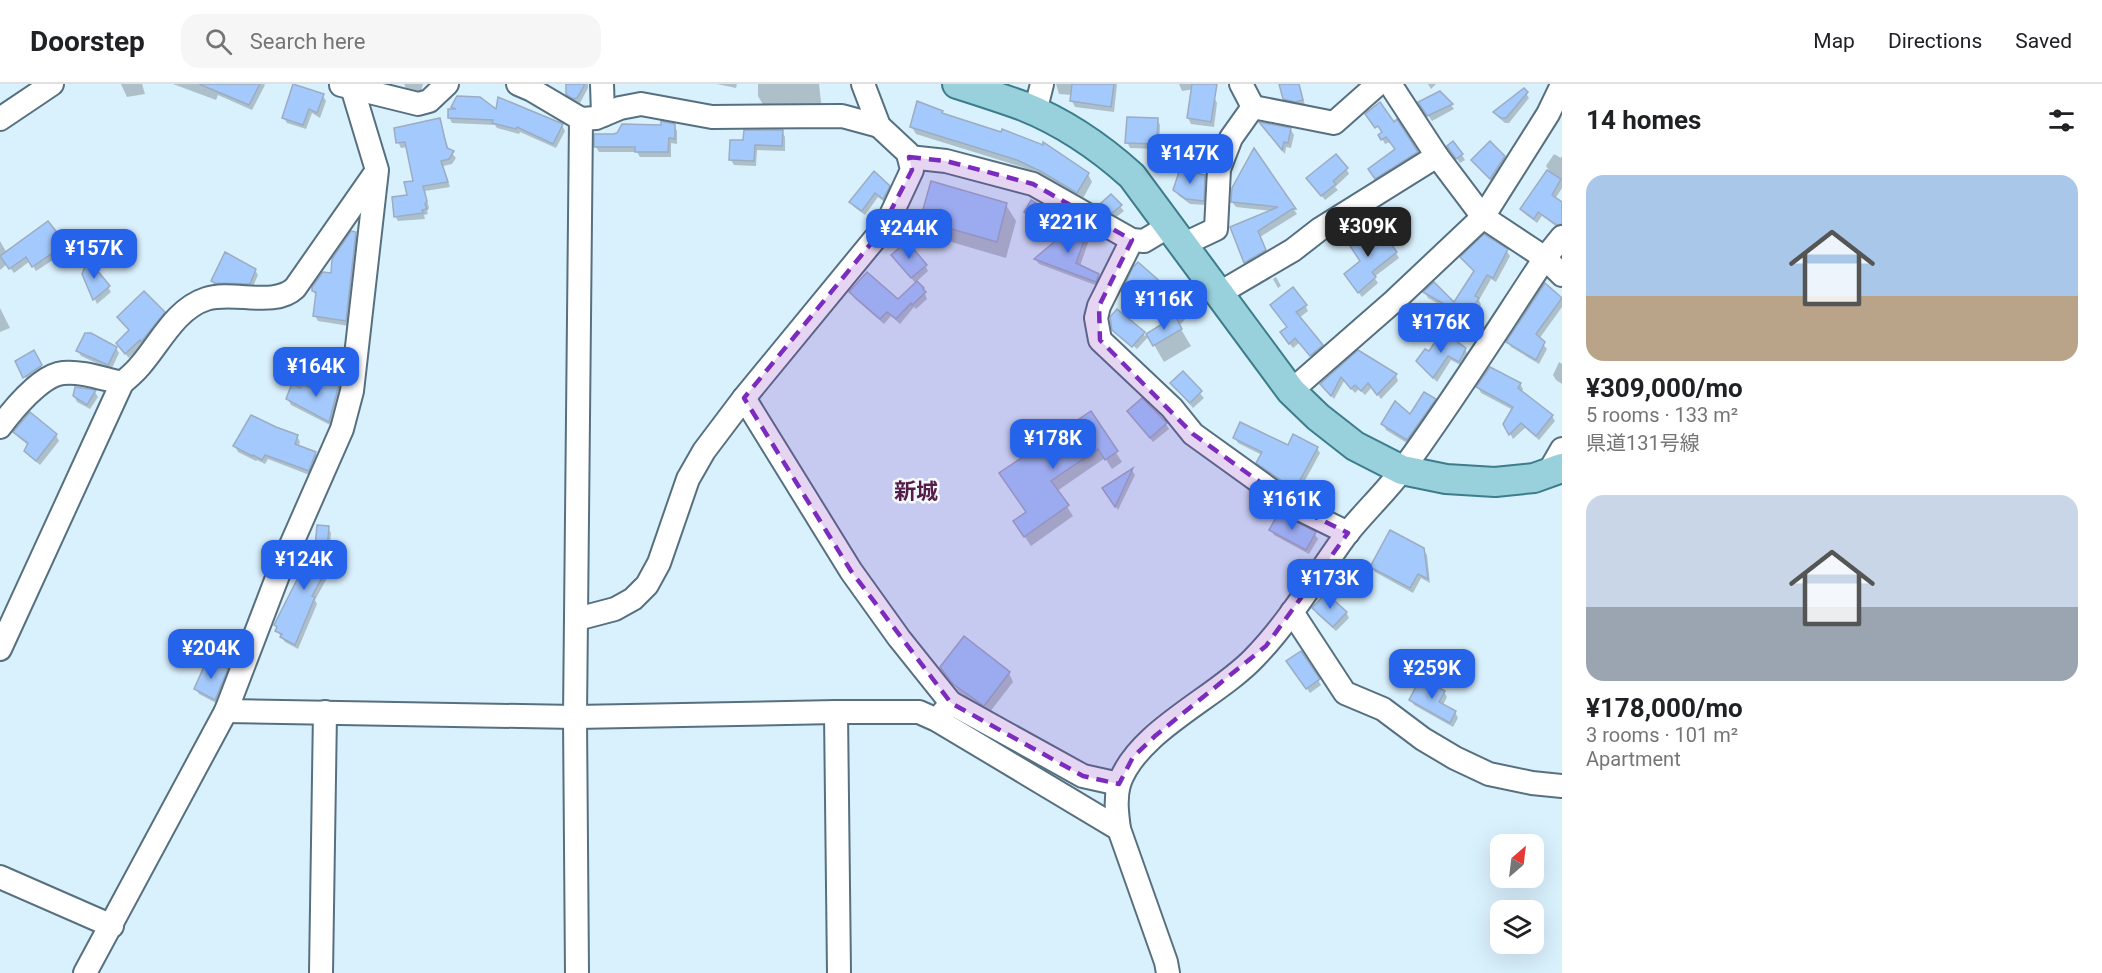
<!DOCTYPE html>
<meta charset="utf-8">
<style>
body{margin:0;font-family:Roboto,"Noto Sans JP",sans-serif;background:#f6f6f6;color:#202124;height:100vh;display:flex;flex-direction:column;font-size:22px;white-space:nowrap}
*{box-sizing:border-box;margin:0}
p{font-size:20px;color:#757577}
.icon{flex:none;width:33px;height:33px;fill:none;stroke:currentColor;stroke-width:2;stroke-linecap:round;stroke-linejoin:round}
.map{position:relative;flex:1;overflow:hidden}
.panel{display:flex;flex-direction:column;background:#fff;width:540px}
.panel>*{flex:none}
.needle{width:39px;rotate:28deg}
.tools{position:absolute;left:1490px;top:750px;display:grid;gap:12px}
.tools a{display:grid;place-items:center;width:54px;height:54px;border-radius:12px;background:#fff;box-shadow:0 6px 24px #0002;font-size:30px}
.price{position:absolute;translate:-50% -51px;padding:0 14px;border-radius:12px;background:#2563eb;color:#fff;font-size:20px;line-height:39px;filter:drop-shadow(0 2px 3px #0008)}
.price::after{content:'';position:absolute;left:50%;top:36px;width:18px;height:14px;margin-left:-9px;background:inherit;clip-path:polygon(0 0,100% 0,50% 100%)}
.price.on{background:#222;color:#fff}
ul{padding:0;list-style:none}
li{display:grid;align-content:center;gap:12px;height:318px;padding:0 24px}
li span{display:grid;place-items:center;height:186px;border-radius:18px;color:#555}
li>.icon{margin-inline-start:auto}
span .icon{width:108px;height:108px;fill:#fffc;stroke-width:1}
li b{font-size:26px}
h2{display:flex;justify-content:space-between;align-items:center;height:72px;padding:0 24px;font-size:26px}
header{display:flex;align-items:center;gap:36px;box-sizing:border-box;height:84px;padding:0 30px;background:#fff;border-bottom:2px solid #e0e0e0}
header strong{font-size:28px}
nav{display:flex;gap:33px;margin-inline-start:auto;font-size:21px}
.search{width:420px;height:54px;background:#f6f6f6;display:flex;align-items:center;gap:15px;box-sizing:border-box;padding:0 21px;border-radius:18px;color:#757577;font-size:22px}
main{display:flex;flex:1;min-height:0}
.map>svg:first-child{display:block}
</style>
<header>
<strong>Doorstep</strong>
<div class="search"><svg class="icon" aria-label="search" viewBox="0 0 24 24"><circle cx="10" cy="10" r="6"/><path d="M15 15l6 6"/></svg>Search here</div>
<nav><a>Map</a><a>Directions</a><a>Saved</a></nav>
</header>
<main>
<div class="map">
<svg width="1562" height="889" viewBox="0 0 1562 889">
<rect width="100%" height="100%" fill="#d9f0fd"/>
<g fill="#0003">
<path d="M121,0H142L145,10L127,13Z"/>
<path d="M173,0H264L265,1L252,26L218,11L216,16Z"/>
<path d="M404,0H423L420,11L407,7Z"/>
<path d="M567,0H588V4L580,19L571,16L567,10Z"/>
<path d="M717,0H737L736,4Z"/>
<path d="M758,0H819L822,27L768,29L758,12Z"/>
<path d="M1056,0H1117L1114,28L1075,23L1072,17V11L1059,10Z"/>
<path d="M1179,0H1200L1201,4L1182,7Z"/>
<path d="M1290,0H1299L1305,21L1299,22L1288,20L1284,15Z"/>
<path d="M1428,0H1436L1431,5Z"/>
<path d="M1526,9L1529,14L1509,39H1505L1498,33L1495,28Z"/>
<path d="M323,12L326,17L320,34L312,29L306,45L287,39L284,34Z"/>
<path d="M1214,13L1217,19L1214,43L1191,40L1188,34Z"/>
<path d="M500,15L562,41L565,47L556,64L520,48L519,50L497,44L495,41L452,39L449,33L455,26L453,23L496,27Z"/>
<path d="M1420,19L1451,21L1454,25L1432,37Z"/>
<path d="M942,28L944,31L1044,63L1088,90L1092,98L1082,116L1048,95L1022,83L916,50L911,42Z"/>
<path d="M439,35L449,66L456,74L452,80L443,82L450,103L425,107L429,124L427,127L428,130L424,131L425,135L398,137L395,132L409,112L415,98L408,63L401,64L398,58Z"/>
<path d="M1157,35L1160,41L1159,65L1130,64L1127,58Z"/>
<path d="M1397,38L1420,74L1379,99L1370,85L1397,66L1390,58L1385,60L1380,51Z"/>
<path d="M1260,40L1291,46L1294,51L1291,64L1286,63L1285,70Z"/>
<path d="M674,41L677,47V60L671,59V73H640L637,68H599L596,63V51H618Z"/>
<path d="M782,47L785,53V67L757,66L756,82L734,81L731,76L745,58Z"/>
<path d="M1254,67L1297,130L1260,153L1268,172L1248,184L1232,144L1272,127L1236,123L1232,118Z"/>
<path d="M1452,68L1462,71L1465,76L1460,79Z"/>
<path d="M1554,70L1561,74L1562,72V104L1555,115L1562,120L1561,146L1542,132L1537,139L1525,130L1521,125L1549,86L1546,82Z"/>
<path d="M1504,73L1507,79L1493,99L1473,76Z"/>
<path d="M1346,84L1349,90L1335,103L1338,106L1325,116L1308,95Z"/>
<path d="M1204,92L1207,98L1206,121L1190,120L1178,111L1175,106Z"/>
<path d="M889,103L892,108L887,120L878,113L865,131L854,123L851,118Z"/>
<path d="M1111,112L1124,127L1115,134L1107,129L1103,123Z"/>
<path d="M1006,121L1016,137L1006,174L931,152L922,135Z"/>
<path d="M1026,128L1055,132L1058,137L1053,147L1029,133Z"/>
<path d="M1087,148L1090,153L1080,182L1098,192L1101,197L1098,202L1039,180L1036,176Z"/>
<path d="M355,150L359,155L349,242L318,237L315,232L316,212L313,207L332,190Z"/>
<path d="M0,157L7,169L65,160L68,166L36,187L30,177L14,189L7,180L0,186Z"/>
<path d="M1375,160L1396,169L1399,174L1374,193L1378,199L1362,213L1349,196Z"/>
<path d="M1506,166L1510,172L1496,198L1491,195L1479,216L1481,221L1470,238L1428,214L1425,209L1455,220L1474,188L1462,173Z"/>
<path d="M893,171L925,181L928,187L916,198L923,205L927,215L916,225L914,223L900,240L891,232L884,240L854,214L851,209L898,217L916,200Z"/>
<path d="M1135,184L1179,216L1188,232L1179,242L1191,262L1164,278L1149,252L1137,265L1114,245L1143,249L1145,252L1171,237L1149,217L1142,225L1136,219L1126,202Z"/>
<path d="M255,186L258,191L252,205L215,202L212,197Z"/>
<path d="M84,190L108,203L111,208L97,220Z"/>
<path d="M1276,193L1281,202L1278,204L1273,195Z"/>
<path d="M1562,214V223L1539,255L1547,265L1539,280L1511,263L1508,258Z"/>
<path d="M1305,221L1308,227L1299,234L1325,267L1314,276L1299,259L1293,264L1285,254L1288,243L1275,227Z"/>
<path d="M0,224L10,244L0,248Z"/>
<path d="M163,229L166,235L129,274L121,265L130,247L119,233Z"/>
<path d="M116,264L119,269L111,286L81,272L78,267Z"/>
<path d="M1465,265L1468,271L1462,282L1451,276L1437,298L1417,277Z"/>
<path d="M33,268L44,287L28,298L17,277Z"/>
<path d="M1358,268L1396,291L1398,297L1381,315L1372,303L1365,311L1359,305L1355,309L1344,297L1334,315L1322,300Z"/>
<path d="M1559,278L1562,280V300L1556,296L1553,291Z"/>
<path d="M1183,290L1204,314L1193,324L1172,300Z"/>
<path d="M1520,300L1523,305L1521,309L1552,332L1555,337L1539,356L1525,344L1513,355L1505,340L1513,326L1481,309L1478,303Z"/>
<path d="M338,302L341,308L332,342L291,321L288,315L300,306L315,307Z"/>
<path d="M95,308L98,313L90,325L77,318L74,312Z"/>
<path d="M1435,316L1438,321L1410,361L1386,346L1383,340L1410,332Z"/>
<path d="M1090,329L1122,378L1112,385L1105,374L1057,407L1073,432L1031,462L1021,447L1027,429Z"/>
<path d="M1131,332L1166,340L1169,345L1153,358Z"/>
<path d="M15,348L56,351L59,357L40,381L29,372L26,367L28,361L18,353Z"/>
<path d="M297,352L300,358L298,363L315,369L318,375L312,392L268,375L265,380L257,376L256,377L238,368L235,362Z"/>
<path d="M1235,354L1288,363L1317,364L1320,369L1302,402L1310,406L1314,412L1310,418L1261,384L1258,379L1262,371L1238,359Z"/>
<path d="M1132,386L1135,391L1118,426L1104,404Z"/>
<path d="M328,443L331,449L327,494L315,516L317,520L298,565L285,558L277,547L276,541L314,487Z"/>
<path d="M1271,446L1314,449L1318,455L1309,470L1274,451Z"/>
<path d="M1423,465L1427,471L1430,499L1421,494L1413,509L1375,488L1371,483Z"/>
<path d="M1314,524L1346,528L1349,534L1336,547L1317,530Z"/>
<path d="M1301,569L1321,601L1310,609L1291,582Z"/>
<path d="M942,583L1009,589L1013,598L989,629L959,608Z"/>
<path d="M216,586H227L230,591L218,620L199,610L196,605Z"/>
<path d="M1444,608L1447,613L1443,621L1455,628L1458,634L1453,643L1414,621L1411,616Z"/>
</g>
<g fill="#a4cafd" stroke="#9bacc3" stroke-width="1.5">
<path d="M199,0H260L249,21Z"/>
<path d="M293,0L324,10L317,29L309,25L303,41L282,34Z"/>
<path d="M566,0H585L577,14L573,15L566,10Z"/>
<path d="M1072,0H1114L1111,23L1070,17Z"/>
<path d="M1192,0H1217L1211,38L1187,34Z"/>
<path d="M1279,0H1299L1303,16L1295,18L1283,15Z"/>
<path d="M1524,4L1528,8L1506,34H1501L1493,28Z"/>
<path d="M1440,7L1453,20L1427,32L1418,18Z"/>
<path d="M457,12L480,13L496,25L498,13L563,40L553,60L517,43L516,45L492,39L493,36L448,34V25H456L451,23Z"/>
<path d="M917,17L943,27L942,29L1001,48L1002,45L1043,61V58L1089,89L1077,109L1042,88L1017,76L910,43Z"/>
<path d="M1380,18L1394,38L1397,35L1418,68L1375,95L1368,85L1395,65L1386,53L1381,56L1378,51L1382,48L1378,42L1375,44L1365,30Z"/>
<path d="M1127,33L1158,34L1157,60L1125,59Z"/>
<path d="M440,34L447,64L454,67L449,75L441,77L448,98L423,102L427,117L425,120L427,125L422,126L423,129L394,133L392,113L407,111L404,98L413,97L405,58L396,59L394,44Z"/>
<path d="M661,37L675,40V55L669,54L668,68H635V63H594V50H613L617,49L622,40L661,41Z"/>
<path d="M1259,38L1291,44L1288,59L1284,58L1282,66Z"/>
<path d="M744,46H783L782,62L755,61L754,77L729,76L730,56H743Z"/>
<path d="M1453,57L1463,70L1456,75L1447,62Z"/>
<path d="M1490,57L1505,72L1490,95L1471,76Z"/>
<path d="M1254,64L1296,125H1292L1258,147L1266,166L1244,179L1230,143L1278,123L1231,118L1232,104Z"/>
<path d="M1336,70L1348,84L1333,97L1336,100L1321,112L1306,94Z"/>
<path d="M1180,85L1205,91L1204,117L1186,115L1173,106Z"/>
<path d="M1547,86L1561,95L1552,111L1562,118V140L1557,141L1538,128L1534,135L1520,125Z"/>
<path d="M874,87L890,102L883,115L875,109L862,127L849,118Z"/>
<path d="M931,97L1007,119L997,158L920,136Z"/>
<path d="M1111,110L1122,121L1112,129L1102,123L1101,119Z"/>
<path d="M1031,116L1056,131L1050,142L1024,128Z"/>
<path d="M48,137L66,160L32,183L26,173L9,185L0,172Z"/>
<path d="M1074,141L1088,146L1076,179L1099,190L1096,198L1034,175Z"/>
<path d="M1366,143L1375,158L1384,150L1397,168L1372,188L1376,193L1358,209L1344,190L1360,177L1346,156Z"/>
<path d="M351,147L356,148L346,237L313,232L316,208L312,207V203L323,188L331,189L332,175Z"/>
<path d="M1484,150L1508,165L1493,194L1487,191L1475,212L1479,214L1467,233L1423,208L1434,198L1454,218L1474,187L1460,173Z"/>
<path d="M907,157L927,181L911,194L891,171Z"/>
<path d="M225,168L256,185L250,200L215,199L211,197Z"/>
<path d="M88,175L110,202L93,216L82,190Z"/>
<path d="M1138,178L1180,215L1168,228L1138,201L1132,209L1124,202L1133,183Z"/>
<path d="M867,188L898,215L917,197L924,204L923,205L926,208L912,221L911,219L896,235L887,228L880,235L849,208Z"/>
<path d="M1545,199L1562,214L1536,250L1545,258L1536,276L1506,258Z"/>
<path d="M1293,203L1307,221L1296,228L1323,261L1310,272L1295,254L1289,260L1280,248L1287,243L1270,221Z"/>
<path d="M144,207L165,228L141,258L140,256L125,270L116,259L129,246L117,233Z"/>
<path d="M1117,225L1145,248L1132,263L1112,246L1110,233Z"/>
<path d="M1175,232L1182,245L1153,262L1146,250Z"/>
<path d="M1442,247L1466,264L1459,278L1448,272L1433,294L1416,277L1425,265L1429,267Z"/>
<path d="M85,249H91L117,263L108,281L76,267Z"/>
<path d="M34,266L42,281L23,294L15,277Z"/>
<path d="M1358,266L1397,290L1377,311L1368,299L1361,307L1355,301L1351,305L1341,293L1331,312L1320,300Z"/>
<path d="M1490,283L1521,299L1518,304L1553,331L1536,352L1521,339L1509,351L1503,340L1513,323L1476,303Z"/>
<path d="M1183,287L1202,307L1190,319L1170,299Z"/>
<path d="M327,293L339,301L329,338L286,315L292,299L300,304L302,300L314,305L318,295L325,297Z"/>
<path d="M75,303L96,306L87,321L73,312Z"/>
<path d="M1424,308L1436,315L1407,356L1381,340L1395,317L1410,330Z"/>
<path d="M1142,314L1167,339L1150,354L1127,327Z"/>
<path d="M1091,327L1118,367L1105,376L1098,365L1051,397L1069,421L1024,453L1013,437L1026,428L999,389Z"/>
<path d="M30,328L57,350L36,377L24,367L28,359L13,348Z"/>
<path d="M251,331L276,343L298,351L295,360L316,368L309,387L265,371L262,376L253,371L252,372L233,362Z"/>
<path d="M1240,338L1288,361L1293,350L1318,363L1299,398L1312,405L1307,414L1256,379L1262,368L1233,354Z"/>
<path d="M1133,384L1115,423L1102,404Z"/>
<path d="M1279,428L1316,448L1306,466L1269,446Z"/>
<path d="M317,441L329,442L325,488L312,512L315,513L295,561L280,553L282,550L275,547L277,543L274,541L305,480L313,484Z"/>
<path d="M1390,446L1424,464L1428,495L1418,490L1410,504L1370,483Z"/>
<path d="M1326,509L1347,528L1333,543L1312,524Z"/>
<path d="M964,552L1010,588L984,622L953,600L940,583Z"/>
<path d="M1301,567L1320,595L1306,605L1286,577Z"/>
<path d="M206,578L216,584L218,579L228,585L215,616L194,605Z"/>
<path d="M1421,593L1445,607L1439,618L1456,627L1450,639L1409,616Z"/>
</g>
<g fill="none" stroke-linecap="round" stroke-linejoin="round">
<g stroke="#57707f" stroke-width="26">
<g id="minor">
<path d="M518,0L532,6L581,35L596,34L620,24L641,20L712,33L842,32L879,42"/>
<path d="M602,0L603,31"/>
<path d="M1241,0L1253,23"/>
<path d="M1390,0L1437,72L1483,133L1545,174L1562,191"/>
<path d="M341,1L418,20L429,17L447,0"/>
<path d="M1035,28L1042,0"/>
<path d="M0,35L52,0"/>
<path d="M909,73L946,77L1033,100L1132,156L1144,157L1169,142"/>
<path d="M1132,156L1099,222L1096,234L1100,256L1172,324L1193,350L1293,422L1348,449"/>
<path d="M1182,161L1216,145L1219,85L1231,54L1253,23L1334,39L1378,0"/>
<path d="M1218,210L1293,166L1320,145L1437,72"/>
<path d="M1291,307L1394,217L1483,133L1548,30L1562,1"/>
<path d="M744,314L851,487L899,554L951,619L937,636"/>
<path d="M0,343C12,327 41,291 63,289C82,287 103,295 122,299"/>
<path d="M1547,391L1562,365"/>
<path d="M1292,528L1345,609L1383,625L1423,655L1455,674L1489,690L1532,699L1562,702"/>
<path d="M577,535L615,525L633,515L647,501L659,479L688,395L704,367L744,314L878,151L891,131L912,86L908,69L879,42L863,0"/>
<path d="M0,565L122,299C128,294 134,289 139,283C159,261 175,225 206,215C233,206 274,224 295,204L376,88"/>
<path d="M951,619L1083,692L1119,700"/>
<path d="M226,627L575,633L836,628H919L937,636L1119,745"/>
<path d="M836,628L839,889"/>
<path d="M0,793L112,842"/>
<path d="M85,889L226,627L280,486L342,345L352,307L377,86L351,0"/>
<path d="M321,889L325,628"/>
<path d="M577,889L575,633L581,35"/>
<path d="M1168,889L1166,878L1119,745C1117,730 1115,715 1119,700C1137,647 1216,614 1254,574C1290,537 1316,492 1346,451C1364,428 1386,408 1403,385C1453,317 1498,245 1545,174L1562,153"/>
</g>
</g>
<g stroke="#3c7c8b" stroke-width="32">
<path id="major" d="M957,0C979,7 1001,14 1023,22C1063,38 1100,63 1132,92L1291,307L1318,333L1355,362L1402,386L1446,395L1495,398L1534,394L1562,384"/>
</g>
<use href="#minor" stroke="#fff" stroke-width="22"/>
<use href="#major" stroke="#98d0dc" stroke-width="28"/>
</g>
<path fill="#7b2cbf" fill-opacity="0.2" stroke="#7b2cbf" stroke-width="4.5" stroke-dasharray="12 8" stroke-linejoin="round" d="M909,73L946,77L1033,100L1132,156L1099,222L1100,256L1193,350L1293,422L1348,449L1266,562L1155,652L1133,673L1119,700L1083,692L951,619L851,487L744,314L878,151L912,86Z"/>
<g text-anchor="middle" stroke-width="5" stroke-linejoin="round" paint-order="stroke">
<g font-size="22" font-weight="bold" fill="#551d48" stroke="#f4fafd">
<text x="916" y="415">新城</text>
</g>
</g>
</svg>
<div class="tools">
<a><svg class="needle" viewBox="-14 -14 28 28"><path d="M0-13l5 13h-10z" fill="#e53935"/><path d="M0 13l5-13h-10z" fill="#757577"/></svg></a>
<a><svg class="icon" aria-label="layers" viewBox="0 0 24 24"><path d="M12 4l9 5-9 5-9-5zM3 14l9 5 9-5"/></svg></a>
</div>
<b class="price" style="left:1190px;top:101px">¥147K</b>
<b class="price" style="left:1068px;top:170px">¥221K</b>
<b class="price on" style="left:1368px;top:174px">¥309K</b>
<b class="price" style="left:909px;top:176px">¥244K</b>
<b class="price" style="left:94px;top:196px">¥157K</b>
<b class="price" style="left:1164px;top:247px">¥116K</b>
<b class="price" style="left:1441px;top:270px">¥176K</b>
<b class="price" style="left:316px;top:314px">¥164K</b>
<b class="price" style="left:1053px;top:386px">¥178K</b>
<b class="price" style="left:1292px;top:447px">¥161K</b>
<b class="price" style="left:304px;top:507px">¥124K</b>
<b class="price" style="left:1330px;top:526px">¥173K</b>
<b class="price" style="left:211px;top:596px">¥204K</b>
<b class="price" style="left:1432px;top:616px">¥259K</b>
</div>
<section class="panel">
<h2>14 homes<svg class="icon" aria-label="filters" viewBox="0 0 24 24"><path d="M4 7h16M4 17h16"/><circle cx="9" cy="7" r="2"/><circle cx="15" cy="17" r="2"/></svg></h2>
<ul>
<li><span style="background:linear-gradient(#a9c7e8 65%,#b9a48a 0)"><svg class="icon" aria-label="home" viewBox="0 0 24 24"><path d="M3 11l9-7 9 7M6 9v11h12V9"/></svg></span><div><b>¥309,000/mo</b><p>5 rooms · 133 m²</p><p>県道131号線</p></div></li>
<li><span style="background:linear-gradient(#c9d6e8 60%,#9aa5b1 0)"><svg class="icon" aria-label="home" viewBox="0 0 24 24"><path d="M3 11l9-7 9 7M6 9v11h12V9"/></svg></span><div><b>¥178,000/mo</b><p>3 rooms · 101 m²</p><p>Apartment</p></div></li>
</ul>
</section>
</main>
